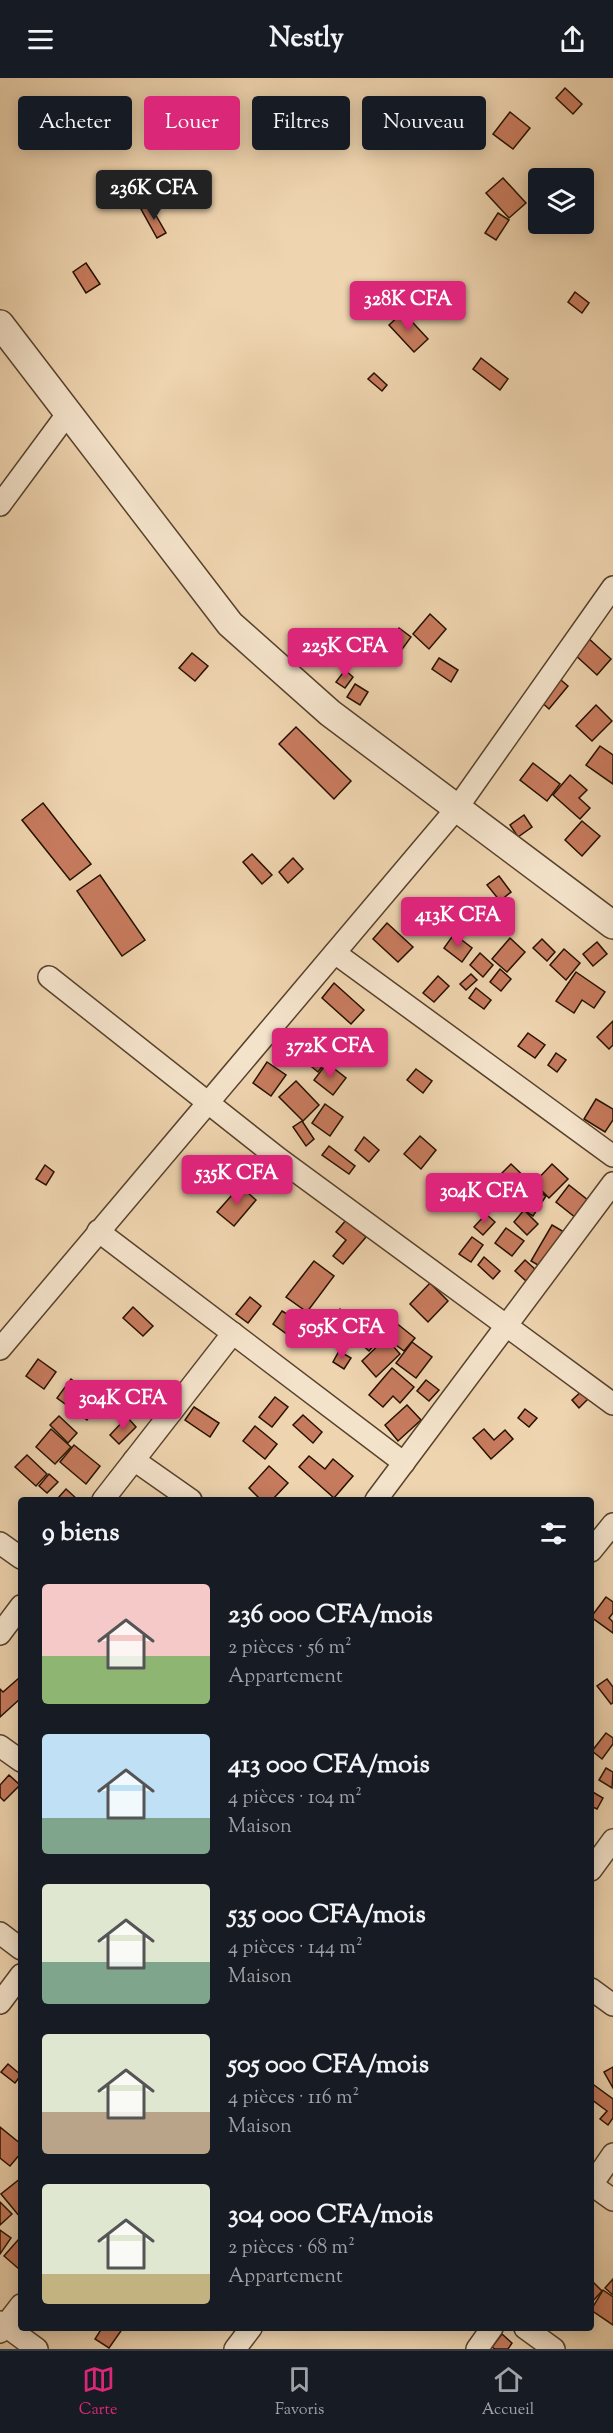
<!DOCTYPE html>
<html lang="fr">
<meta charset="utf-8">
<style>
body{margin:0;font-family:"Sorts Mill Goudy",serif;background:#242831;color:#f1f3f6;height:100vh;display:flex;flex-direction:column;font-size:22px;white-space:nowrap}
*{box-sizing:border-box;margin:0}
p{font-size:20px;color:#9ea1a6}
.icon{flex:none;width:33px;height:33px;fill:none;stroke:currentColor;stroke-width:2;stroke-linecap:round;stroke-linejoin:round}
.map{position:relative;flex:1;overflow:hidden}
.panel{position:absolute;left:18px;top:1419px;width:576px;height:834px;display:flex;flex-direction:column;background:#171b24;border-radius:6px;box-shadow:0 3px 15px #0003}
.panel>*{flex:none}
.hud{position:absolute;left:18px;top:18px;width:578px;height:54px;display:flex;gap:12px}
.tools{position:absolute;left:528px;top:90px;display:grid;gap:12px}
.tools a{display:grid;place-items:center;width:66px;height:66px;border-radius:6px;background:#171b24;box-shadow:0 3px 15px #0003;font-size:30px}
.price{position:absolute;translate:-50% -51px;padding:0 14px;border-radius:6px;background:#db2777;color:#fff;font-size:20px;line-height:39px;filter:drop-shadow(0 2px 3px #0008)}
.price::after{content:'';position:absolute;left:50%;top:36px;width:18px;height:14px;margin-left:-9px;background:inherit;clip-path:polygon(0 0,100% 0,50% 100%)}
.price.on{background:#222;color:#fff}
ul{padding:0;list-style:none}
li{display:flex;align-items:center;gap:18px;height:150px;padding:0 24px}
li span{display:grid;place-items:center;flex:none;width:168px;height:120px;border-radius:6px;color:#555}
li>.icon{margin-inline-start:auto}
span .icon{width:72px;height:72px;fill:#fffc;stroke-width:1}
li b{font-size:26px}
h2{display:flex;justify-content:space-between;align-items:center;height:72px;padding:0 24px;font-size:26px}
.pill{padding:0 21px;border-radius:6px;background:#171b24;box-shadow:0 3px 15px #0003;font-size:21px;line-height:54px}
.pill.on{background:#db2777;color:#fff}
header{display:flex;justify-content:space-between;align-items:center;height:78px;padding:0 24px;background:#171b24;font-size:27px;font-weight:700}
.dock{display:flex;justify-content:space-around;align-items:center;height:84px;border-top:2px solid #363941;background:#171b24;font-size:16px;color:#9ea1a6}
.dock a{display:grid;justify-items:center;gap:3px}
.dock .on{color:#db2777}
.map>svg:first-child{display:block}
</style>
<header><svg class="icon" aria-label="menu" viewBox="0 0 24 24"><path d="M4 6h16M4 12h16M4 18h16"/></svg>Nestly<svg class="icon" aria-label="share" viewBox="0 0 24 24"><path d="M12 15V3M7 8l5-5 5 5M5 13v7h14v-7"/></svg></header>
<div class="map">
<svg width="613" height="2271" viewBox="0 0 613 2271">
<rect width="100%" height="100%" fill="#eed4af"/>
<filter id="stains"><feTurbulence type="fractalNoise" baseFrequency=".00333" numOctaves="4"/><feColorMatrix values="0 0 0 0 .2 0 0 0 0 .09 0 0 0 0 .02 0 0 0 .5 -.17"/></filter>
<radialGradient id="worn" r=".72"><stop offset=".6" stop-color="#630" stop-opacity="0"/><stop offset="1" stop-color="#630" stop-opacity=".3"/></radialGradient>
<g fill="#c77b5e" stroke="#261100" stroke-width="1.5">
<path d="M565,10L582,26L573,36L556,20Z"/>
<path d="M126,28L131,38L111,49L106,38Z"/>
<path d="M432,33L440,43L429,52L421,42Z"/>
<path d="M510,34L530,50L513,71L493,56Z"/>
<path d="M88,40L98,53L90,60L80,47Z"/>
<path d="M503,100L526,125L509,140L486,115Z"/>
<path d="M150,127L166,155L157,160L141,131Z"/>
<path d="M498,135L509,142L496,162L485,155Z"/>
<path d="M562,146H581L574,155Z"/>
<path d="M86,185L100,206L86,215L73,194Z"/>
<path d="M575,214L589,225L582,235L568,224Z"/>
<path d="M403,234L428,261L414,274L389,247Z"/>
<path d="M481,280L508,301L500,312L473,291Z"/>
<path d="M374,295L387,307L382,313L368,301Z"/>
<path d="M430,536L446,551L429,571L413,556Z"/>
<path d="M399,550L411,559L395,581L383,573Z"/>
<path d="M587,559L611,581L597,597L573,575Z"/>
<path d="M192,575L208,588L195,603L179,590Z"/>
<path d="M439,580L458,592L451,604L432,591Z"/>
<path d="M345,592L353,599L345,610L336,604Z"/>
<path d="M555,597L568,608L549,631L537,620Z"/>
<path d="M355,606L368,614L360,627L347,619Z"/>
<path d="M596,627L612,643L592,663L576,648Z"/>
<path d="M296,649L351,703L334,721L279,666Z"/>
<path d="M600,668L613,677V706L586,687Z"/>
<path d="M533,685L560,706L547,723L520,702Z"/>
<path d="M570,697L587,712L579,720L590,730L580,741L553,717Z"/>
<path d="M43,725L91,786L70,802L22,742Z"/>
<path d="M524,737L532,749L518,759L510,747Z"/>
<path d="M582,743L600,758L582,778L565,762Z"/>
<path d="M252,776L272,797L262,806L243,784Z"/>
<path d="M293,780L303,791L288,805L279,794Z"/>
<path d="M100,797L145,862L122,878L77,813Z"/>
<path d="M499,798L511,814L500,823L487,807Z"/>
<path d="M387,845L413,869L398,884L373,861Z"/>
<path d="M454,856L472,870L462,884L444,870Z"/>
<path d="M510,860L525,874L507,894L492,881Z"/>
<path d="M542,861L555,874L547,883L533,870Z"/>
<path d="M597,864L607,876L593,888L583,876Z"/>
<path d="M564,871L580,885L566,902L550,887Z"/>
<path d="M480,875L493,887L483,899L470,887Z"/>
<path d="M500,891L511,901L501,913L490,904Z"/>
<path d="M576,894L605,914L594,930L582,922L574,935L556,923Z"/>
<path d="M471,896L477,902L466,912L460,906Z"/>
<path d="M438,898L449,908L434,924L423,915Z"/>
<path d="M334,905L364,932L351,946L322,920Z"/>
<path d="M476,910L491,922L484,931L469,920Z"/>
<path d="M613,943V967L609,971L597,959Z"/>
<path d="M528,955L545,967L535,980L518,968Z"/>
<path d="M556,975L566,982L557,994L548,987Z"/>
<path d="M314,976L325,985L318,994L307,985Z"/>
<path d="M267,984L286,997L271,1018L253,1005Z"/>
<path d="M327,985L346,1000L333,1017L314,1002Z"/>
<path d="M416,991L432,1003L423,1015L407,1002Z"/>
<path d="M296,1003L319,1027L303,1043L279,1019Z"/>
<path d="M596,1021L613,1031V1042L605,1054L584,1041Z"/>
<path d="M325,1026L343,1039L330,1058L312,1045Z"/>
<path d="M302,1043L314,1061L306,1068L293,1049Z"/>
<path d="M420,1058L436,1072L421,1091L404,1076Z"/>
<path d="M364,1059L379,1072L369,1084L355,1072Z"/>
<path d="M329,1068L355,1088L349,1096L322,1077Z"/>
<path d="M262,1078L270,1086L258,1098L251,1090Z"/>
<path d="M511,1086L533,1107L516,1125L494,1103Z"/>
<path d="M552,1086L568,1101L549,1120L534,1105Z"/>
<path d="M45,1087L54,1094L46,1107L36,1101Z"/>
<path d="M569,1107L589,1123L576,1140L556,1124Z"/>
<path d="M240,1108L256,1122L234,1148L217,1134Z"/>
<path d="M532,1109L546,1118L533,1138L520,1130Z"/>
<path d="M524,1132L538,1146L527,1157L514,1144Z"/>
<path d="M486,1136L495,1144L483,1157L474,1149Z"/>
<path d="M346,1142L366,1159L343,1186L333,1178L346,1162L336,1154Z"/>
<path d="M552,1147L564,1154L543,1190L531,1183Z"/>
<path d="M506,1150L524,1163L512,1178L495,1165Z"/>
<path d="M472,1159L483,1167L471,1184L459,1176Z"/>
<path d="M484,1179L500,1193L493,1201L478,1187Z"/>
<path d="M525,1182L536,1192L526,1203L515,1193Z"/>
<path d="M314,1183L334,1198L307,1234L286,1219Z"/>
<path d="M430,1205L448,1223L428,1244L410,1226Z"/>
<path d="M250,1219L261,1228L248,1245L236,1236Z"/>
<path d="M133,1229L153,1248L143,1258L123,1240Z"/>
<path d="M340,1231L356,1248L337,1265L322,1248Z"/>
<path d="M282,1233L298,1243L288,1257L273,1246Z"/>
<path d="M371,1234L389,1250L369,1273L351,1257Z"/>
<path d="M395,1244L415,1260L404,1273L384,1258Z"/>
<path d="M386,1260L400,1276L376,1299L362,1283Z"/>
<path d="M412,1264L432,1279L416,1300L396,1285Z"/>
<path d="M339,1273L351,1280L344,1291L333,1284Z"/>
<path d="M38,1281L56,1294L44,1311L26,1298Z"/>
<path d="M392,1290L414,1309L400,1325L393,1318L383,1329L369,1317Z"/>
<path d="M71,1301L100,1322L87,1342L57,1320Z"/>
<path d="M426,1302L439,1312L429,1323L417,1313Z"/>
<path d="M584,1311L591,1318L579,1330L572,1322Z"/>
<path d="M275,1319L288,1329L272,1349L259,1339Z"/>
<path d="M407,1327L421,1342L398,1363L385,1347Z"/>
<path d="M194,1329L219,1345L210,1359L185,1342Z"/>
<path d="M525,1331L537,1340L529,1349L518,1340Z"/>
<path d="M303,1337L322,1354L313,1365L293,1347Z"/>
<path d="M59,1338L77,1355L68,1365L50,1347Z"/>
<path d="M127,1339L136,1349L119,1366L110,1357Z"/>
<path d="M255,1348L277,1366L265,1381L243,1363Z"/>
<path d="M51,1351L71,1369L55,1386L36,1369Z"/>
<path d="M484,1351L494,1362L505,1352L513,1361L491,1381L473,1360Z"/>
<path d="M74,1367L100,1388L86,1406L60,1384Z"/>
<path d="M27,1377L47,1396L36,1408L15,1389Z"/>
<path d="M309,1378L325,1391L333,1381L353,1398L334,1420L299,1389Z"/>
<path d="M269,1388L288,1405L272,1422H261L249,1410Z"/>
<path d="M49,1396L58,1404L47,1415L39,1408Z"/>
<path d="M66,1411L77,1421V1422H63L59,1419Z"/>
<path d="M606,1519L613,1524V1535L609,1540L613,1544V1555L591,1539Z"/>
<path d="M19,1600L21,1620L0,1639V1611L3,1614Z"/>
<path d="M607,1601L613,1609V1625L611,1626L597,1608Z"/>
<path d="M606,1655L613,1660V1666L602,1681L592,1673Z"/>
<path d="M606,1690L613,1694L612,1710L599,1702Z"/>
<path d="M9,1697L20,1707L4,1723L0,1719V1707Z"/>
<path d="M591,1713L603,1720L597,1731L591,1728Z"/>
<path d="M8,1986L21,1997L15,2005L1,1994Z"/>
<path d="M613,1989V2010L604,1994Z"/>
<path d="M594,2007L613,2021V2040L608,2047L600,2041L607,2033L591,2021V2011Z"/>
<path d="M0,2049L21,2066V2075L10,2088L0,2080Z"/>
<path d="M21,2100V2137L20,2139L1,2116Z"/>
<path d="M0,2124L12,2136L0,2147Z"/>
<path d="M0,2152L11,2160L0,2176Z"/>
<path d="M18,2162L21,2165V2188L19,2191L4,2178Z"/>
<path d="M613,2201V2217L605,2210Z"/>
<path d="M591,2202L602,2213L591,2225Z"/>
<path d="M603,2212L613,2219V2247L591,2232Z"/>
<path d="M102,2250H123L109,2270L95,2261Z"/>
<path d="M502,2256L512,2265L508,2271H495L492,2269Z"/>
</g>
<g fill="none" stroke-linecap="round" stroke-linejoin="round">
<g stroke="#58422c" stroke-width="24">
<g id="minor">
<path d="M0,427L68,335"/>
<path d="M335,875L613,1078"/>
<path d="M49,899L278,1080L613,1326"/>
<path d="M98,1153L404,1385"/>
<path d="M0,1271L457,730L613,509"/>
<path d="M134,1382L191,1422"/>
<path d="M103,1422L233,1255"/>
<path d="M376,1422L613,1105"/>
<path d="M0,1465L21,1480"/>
<path d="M591,1473L613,1446"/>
<path d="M0,1556L21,1528"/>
<path d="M0,1668L21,1683"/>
<path d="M591,1792L613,1762"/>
<path d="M0,1855L21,1871"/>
<path d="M591,1911L613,1927"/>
<path d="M0,1925L21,1897"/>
<path d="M592,2107L613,2122"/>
<path d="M591,2108L613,2076"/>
<path d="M0,2244L37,2271"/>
<path d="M525,2250L554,2271"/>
<path d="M0,2254L21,2227"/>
<path d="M235,2271L251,2250"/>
<path d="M477,2271L492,2250"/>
</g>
</g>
<g stroke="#58422c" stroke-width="30">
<path id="tertiary" d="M0,246L230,546L330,635L613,847"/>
</g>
<use href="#minor" stroke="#f4e3cb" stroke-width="21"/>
<use href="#tertiary" stroke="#f4e3cb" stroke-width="27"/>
</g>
<rect width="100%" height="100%" filter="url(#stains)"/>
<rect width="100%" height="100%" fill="url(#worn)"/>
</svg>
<div class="tools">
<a><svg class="icon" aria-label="layers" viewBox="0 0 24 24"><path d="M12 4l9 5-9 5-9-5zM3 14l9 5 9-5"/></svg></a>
</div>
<b class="price on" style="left:154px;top:143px">236K CFA</b>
<b class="price" style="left:408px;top:254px">328K CFA</b>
<b class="price" style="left:345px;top:601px">225K CFA</b>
<b class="price" style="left:458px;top:870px">413K CFA</b>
<b class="price" style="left:330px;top:1001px">372K CFA</b>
<b class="price" style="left:237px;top:1128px">535K CFA</b>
<b class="price" style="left:484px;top:1146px">304K CFA</b>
<b class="price" style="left:342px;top:1282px">505K CFA</b>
<b class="price" style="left:123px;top:1353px">304K CFA</b>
<div class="hud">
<a class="pill">Acheter</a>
<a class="pill on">Louer</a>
<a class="pill">Filtres</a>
<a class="pill">Nouveau</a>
</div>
<section class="panel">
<h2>9 biens<svg class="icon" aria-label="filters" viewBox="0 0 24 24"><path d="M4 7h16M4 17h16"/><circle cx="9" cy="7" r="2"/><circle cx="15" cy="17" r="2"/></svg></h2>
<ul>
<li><span style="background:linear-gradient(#f6c9c9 60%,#8fb573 0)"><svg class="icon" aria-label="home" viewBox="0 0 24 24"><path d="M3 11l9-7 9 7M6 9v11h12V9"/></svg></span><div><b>236 000 CFA/mois</b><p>2 pièces · 56 m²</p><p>Appartement</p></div></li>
<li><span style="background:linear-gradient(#bfe0f5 70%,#7fa58c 0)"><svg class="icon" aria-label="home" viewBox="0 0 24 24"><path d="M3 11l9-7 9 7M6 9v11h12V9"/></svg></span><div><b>413 000 CFA/mois</b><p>4 pièces · 104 m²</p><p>Maison</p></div></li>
<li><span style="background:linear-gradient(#dfe7d0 65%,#7fa58c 0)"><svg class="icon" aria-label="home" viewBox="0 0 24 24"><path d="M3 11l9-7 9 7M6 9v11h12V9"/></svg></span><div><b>535 000 CFA/mois</b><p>4 pièces · 144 m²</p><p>Maison</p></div></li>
<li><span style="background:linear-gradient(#dfe7d0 65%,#b9a48a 0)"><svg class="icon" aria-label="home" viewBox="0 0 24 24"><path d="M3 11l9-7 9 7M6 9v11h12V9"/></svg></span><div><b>505 000 CFA/mois</b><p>4 pièces · 116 m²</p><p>Maison</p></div></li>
<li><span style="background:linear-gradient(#dfe7d0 75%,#c2b280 0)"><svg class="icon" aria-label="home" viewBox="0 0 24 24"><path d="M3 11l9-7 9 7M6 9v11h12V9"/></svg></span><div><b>304 000 CFA/mois</b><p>2 pièces · 68 m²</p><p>Appartement</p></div></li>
</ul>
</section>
</div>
<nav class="dock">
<a class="on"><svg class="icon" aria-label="map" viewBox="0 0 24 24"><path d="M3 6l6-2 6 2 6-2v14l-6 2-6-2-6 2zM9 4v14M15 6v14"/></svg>Carte</a>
<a><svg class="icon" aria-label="saved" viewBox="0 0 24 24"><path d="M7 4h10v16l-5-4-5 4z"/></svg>Favoris</a>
<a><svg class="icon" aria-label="home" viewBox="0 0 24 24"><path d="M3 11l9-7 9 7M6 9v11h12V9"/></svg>Accueil</a>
</nav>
